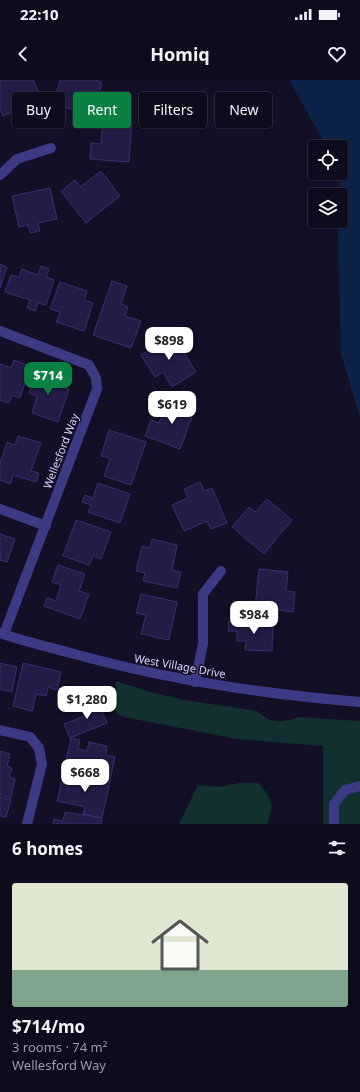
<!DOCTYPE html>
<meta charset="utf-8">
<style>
body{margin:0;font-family:"Noto Sans",sans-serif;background:#1c1929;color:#f1f3f6;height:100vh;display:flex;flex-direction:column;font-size:15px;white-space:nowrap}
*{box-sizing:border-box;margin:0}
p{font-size:13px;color:#9b9ba3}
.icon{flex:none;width:22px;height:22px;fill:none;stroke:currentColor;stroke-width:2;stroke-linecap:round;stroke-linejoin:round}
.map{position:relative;height:744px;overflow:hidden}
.drawer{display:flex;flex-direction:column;background:#0e0b1c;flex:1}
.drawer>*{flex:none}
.top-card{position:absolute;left:12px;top:12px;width:336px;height:36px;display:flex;gap:8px}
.fabs{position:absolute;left:308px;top:60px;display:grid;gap:8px}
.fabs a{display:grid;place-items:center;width:40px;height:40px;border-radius:4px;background:#0e0b1c;box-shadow:0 1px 3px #0004,0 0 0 1px #2e2b3b;font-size:20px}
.price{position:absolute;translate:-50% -34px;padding:0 9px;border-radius:8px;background:#fff;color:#222;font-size:13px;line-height:26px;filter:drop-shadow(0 1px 2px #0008)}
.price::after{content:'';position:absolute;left:50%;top:24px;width:12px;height:9px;margin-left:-6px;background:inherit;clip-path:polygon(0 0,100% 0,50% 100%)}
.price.active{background:#0b8043;color:#fff}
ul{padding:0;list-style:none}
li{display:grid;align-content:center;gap:8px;height:212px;padding:0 12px}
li+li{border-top:1px solid #2e2b3b}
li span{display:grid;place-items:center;height:124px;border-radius:4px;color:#555}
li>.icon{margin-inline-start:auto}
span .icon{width:72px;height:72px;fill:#fffc;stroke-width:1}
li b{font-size:17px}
h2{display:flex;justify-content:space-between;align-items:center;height:48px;padding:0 12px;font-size:17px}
.chip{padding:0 14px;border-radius:4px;background:#0e0b1c;box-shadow:0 1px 3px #0004,0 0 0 1px #2e2b3b;font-size:14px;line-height:36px}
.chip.active{background:#0b8043;color:#fff}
.status{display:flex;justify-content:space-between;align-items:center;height:28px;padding:0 20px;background:#0e0b1c;direction:ltr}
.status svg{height:11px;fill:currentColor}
header{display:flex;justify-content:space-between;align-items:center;height:52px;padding:0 12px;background:#0e0b1c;font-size:18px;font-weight:700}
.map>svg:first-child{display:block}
</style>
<div class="status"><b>22:10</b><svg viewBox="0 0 49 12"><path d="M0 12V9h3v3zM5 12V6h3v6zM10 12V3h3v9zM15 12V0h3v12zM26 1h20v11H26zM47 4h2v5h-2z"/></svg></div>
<header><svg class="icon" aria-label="back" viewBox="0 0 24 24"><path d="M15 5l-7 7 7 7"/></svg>Homiq<svg class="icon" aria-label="heart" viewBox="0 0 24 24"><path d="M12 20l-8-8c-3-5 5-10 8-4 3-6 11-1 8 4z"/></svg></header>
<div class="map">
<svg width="360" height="744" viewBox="0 0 360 744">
<rect width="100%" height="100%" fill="#130f26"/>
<g fill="#12302f">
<path d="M116,601L150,612L185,620L257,631C271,644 282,643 299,637L360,641V744H323V666L237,659L124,637L116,633L115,629Z"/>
<path d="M239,703H259C272,719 275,725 267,744H179L198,705L219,707Z"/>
</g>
<path fill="#0c2248" d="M289,0H360V337L341,274L338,156V141H341V115H339L341,67H327Z"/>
<g fill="#241b47" stroke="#3b2d73">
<path d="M0,0H33L46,28L30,35L26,26L3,36L0,29Z"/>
<path d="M60,0H94L102,2L93,35L53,24Z"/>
<path d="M113,32H123L122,41H132L129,82L90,79L91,63L101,64L103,39L112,40Z"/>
<path d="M101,91L120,116L86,143L61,111L75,100L80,107Z"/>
<path d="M50,108L57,139L38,143L40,151L30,153L28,145L19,147L12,116Z"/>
<path d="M0,184L7,187L0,208Z"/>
<path d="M41,186L49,189L46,197L54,200L46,225L38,223L35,231L27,228L30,220L5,212L11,195L19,197L22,189L38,195Z"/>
<path d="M112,201L127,206L121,224L128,227L125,236L141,241L131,268L93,255Z"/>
<path d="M60,202L87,211L84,220L93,223L84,251L56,242L60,232L50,229Z"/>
<path d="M173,255L196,292L172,307L163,292L155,297L141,275Z"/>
<path d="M14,280L31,286L20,318L12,315L9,323L0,320V284L11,288Z"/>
<path d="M37,289L55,295L52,303L69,309L58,342L32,333L37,316L29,313Z"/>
<path d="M168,319L195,329L180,369L145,356L151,340L159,343Z"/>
<path d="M109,350L146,362L131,405L104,396L110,378L101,376Z"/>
<path d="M18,356L41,363L31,391L39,393L36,402L13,395L10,404L0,400V383L7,362L15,365Z"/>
<path d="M200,402L204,411L212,408L227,443L211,449L207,441L184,451L172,425L188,418L184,409Z"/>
<path d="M98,403L130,414L120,443L88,432L91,425L82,422L85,415L93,418Z"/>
<path d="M267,419L292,440L264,474L232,447L249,427L255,432Z"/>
<path d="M76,440L111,452L101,479L93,476L89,485L63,476Z"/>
<path d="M0,454L15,459L7,482L0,480Z"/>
<path d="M152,459L177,465L172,490L181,492L177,508L143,501L145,493L136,491L142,466L150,468Z"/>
<path d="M58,485L85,494L79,511L89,514L80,539L44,526L47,518L56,521L61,505L52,502Z"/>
<path d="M259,489L288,492L286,511L295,512L293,532L255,527Z"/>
<path d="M141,514L177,522L169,560L141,554L146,535L136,533Z"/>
<path d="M229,541L273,543L272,571L245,570L246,561H237V551H228Z"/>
<path d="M0,583L17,587L12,612L0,609Z"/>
<path d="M23,583L61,592L57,610L48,607L46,616L36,614L32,631L13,626Z"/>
<path d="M97,619L107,643L70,658L64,644L89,634L85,625Z"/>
<path d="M71,658L80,660L78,669L87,671L89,662L107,666L106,675L115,677L110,701L64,692Z"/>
<path d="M0,671L10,674L7,686L12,688L9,697L15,699L11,718L0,715Z"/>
<path d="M64,692L110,701L102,738L83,734L85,727L57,721Z"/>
<path d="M0,717L11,720L6,737L0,736Z"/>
<path d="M65,732L102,738L101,744H53L54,739L63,741Z"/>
</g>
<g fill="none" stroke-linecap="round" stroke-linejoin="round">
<g stroke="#3d3a85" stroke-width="10">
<path d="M0,95L17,79L51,68"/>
<path d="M0,251L89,285L96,298L97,309L4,554"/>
<path d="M0,429L46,446"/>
<path d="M0,553C22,561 45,566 67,572C163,599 261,614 360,622"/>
<path d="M195,602L203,564V514L221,491"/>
<path d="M0,650L30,657L39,668L42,684L27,744"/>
<path d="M334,744V724L345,710L360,706"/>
</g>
</g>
<g text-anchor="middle" stroke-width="3" stroke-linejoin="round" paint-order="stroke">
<g font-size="11" fill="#d9d4ff" stroke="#130f26">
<text transform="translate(61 371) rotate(-69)" y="4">Wellesford Way</text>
<text transform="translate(180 586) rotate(10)" y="4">West Village Drive</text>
</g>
</g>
</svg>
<div class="fabs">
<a><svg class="icon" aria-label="locate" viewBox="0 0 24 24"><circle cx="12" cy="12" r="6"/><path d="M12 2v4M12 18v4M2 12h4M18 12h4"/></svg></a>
<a><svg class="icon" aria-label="layers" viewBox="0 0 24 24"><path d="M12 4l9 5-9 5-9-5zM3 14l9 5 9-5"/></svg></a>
</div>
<b class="price" style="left:169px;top:281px">$898</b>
<b class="price active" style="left:48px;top:316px">$714</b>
<b class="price" style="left:172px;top:345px">$619</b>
<b class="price" style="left:254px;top:555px">$984</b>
<b class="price" style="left:87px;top:640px">$1,280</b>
<b class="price" style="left:85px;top:713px">$668</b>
<div class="top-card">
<a class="chip">Buy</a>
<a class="chip active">Rent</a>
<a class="chip">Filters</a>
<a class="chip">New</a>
</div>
</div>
<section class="drawer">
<h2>6 homes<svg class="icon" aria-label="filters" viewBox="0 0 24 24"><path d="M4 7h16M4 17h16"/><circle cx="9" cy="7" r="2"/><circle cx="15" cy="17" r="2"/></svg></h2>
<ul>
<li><span style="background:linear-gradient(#dfe7d0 70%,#7fa58c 0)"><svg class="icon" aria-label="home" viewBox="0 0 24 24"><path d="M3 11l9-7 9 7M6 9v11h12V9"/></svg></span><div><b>$714/mo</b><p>3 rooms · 74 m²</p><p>Wellesford Way</p></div></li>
</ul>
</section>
